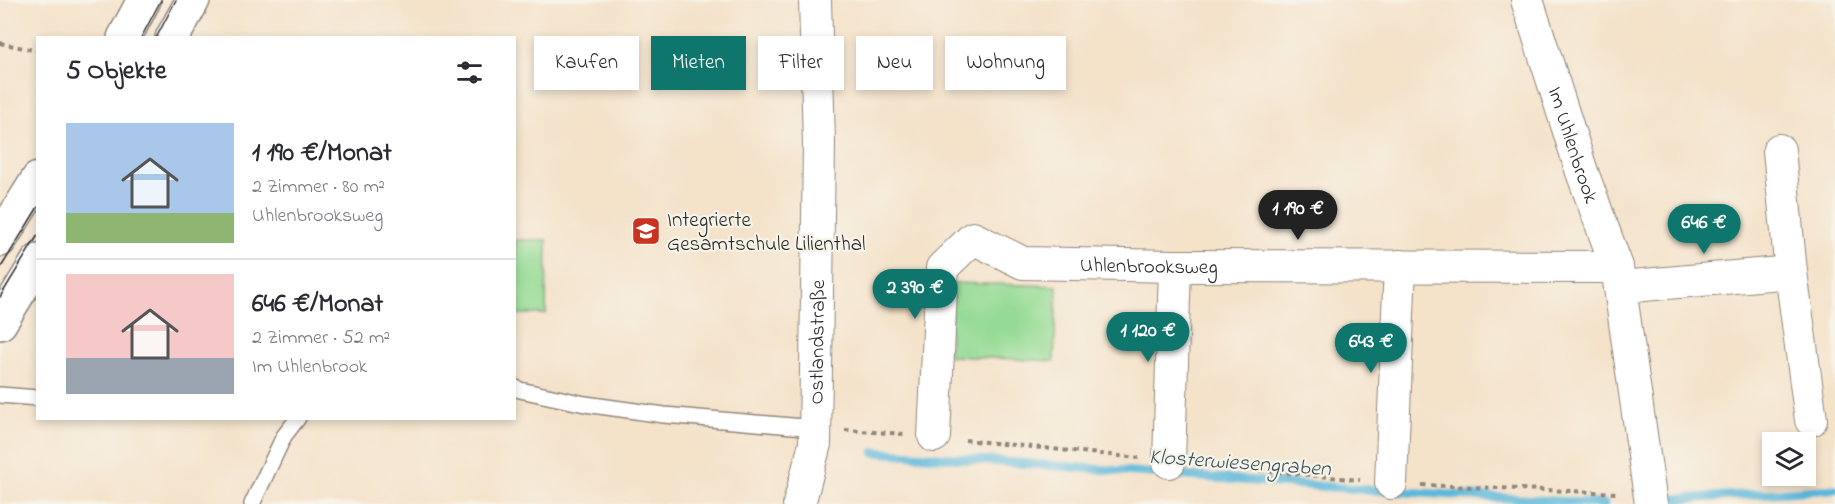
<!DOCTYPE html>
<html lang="de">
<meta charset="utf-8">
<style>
body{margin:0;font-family:"Indie Flower",sans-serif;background:#f7f7f7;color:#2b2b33;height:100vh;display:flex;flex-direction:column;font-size:22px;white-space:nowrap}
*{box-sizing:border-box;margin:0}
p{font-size:20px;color:#7c7c81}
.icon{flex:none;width:33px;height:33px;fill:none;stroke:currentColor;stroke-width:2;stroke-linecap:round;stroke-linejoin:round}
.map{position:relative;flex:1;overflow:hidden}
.details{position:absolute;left:36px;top:36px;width:480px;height:384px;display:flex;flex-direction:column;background:#fff;border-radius:0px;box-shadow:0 3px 9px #0003}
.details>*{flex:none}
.top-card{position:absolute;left:534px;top:36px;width:570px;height:54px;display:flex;gap:12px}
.tools{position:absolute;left:1762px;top:432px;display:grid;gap:12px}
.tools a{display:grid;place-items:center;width:54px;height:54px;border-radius:0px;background:#fff;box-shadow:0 3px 9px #0003;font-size:30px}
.price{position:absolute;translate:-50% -51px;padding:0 14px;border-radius:21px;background:#0f766e;color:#fff;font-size:20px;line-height:39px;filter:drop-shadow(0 2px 3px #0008)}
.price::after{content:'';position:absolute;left:50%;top:36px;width:18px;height:14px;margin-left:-9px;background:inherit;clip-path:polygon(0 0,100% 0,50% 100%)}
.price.selected{background:#222;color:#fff}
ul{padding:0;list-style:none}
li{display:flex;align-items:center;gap:18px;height:150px;padding:0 30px}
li+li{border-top:2px solid #e1e1e2}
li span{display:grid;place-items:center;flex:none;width:168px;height:120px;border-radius:0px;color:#555}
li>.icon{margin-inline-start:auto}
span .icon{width:72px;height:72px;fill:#fffc;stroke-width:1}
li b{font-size:26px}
h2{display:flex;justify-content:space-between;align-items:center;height:72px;padding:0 30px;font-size:26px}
.tag{padding:0 21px;border-radius:0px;background:#fff;box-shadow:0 3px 9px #0003;font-size:21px;line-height:54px}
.tag.selected{background:#0f766e;color:#fff}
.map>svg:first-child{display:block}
</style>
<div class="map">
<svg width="1835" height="504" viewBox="0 0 1835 504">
<rect width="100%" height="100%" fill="#f7f3e8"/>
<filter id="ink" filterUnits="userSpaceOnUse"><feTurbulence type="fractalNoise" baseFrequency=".0167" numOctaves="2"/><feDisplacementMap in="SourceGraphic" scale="12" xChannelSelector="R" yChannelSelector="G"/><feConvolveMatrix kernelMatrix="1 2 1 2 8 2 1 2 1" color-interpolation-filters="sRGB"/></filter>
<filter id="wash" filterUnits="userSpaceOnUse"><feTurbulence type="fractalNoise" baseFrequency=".008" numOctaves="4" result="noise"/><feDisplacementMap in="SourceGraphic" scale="24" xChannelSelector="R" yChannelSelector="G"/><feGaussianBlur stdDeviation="1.35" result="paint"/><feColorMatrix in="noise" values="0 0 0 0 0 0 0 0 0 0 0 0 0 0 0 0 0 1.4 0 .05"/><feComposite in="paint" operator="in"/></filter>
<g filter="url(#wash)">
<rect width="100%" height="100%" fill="#f4e2c9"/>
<g fill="#96db95" stroke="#608360" stroke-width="1.5">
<path d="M515,240H547L546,314H515Z"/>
<path d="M952,283L1057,286L1054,361L949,356Z"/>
</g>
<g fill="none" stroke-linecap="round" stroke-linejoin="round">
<g stroke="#5cb8da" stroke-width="9">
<path d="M874,452L1357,489L1604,504"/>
<path d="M1676,499L1835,489"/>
</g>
</g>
</g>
<g filter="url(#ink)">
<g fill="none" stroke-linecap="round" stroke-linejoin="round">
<g stroke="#90867a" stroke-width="18">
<g id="lane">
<path d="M514,387L520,390L585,404L664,415L815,428"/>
<path d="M0,395L38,398"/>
<path d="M252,504L284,436L298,418"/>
</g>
</g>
<g stroke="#90867a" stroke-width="34">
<g id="street">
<path id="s1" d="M1527,0L1582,172L1617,267L1651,504"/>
<path d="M1779,150L1791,272L1811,420"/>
<path d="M1621,287L1791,272"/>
<path id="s2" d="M934,436L942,268L973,238L1023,263L1175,266L1617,267"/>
<path d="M1169,462L1175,266"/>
<path d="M1391,483L1400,266"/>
<path id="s3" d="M799,504L815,444L819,143L815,0"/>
</g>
</g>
<g stroke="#90867a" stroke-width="36">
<g id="secondary">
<path d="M124,38L144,0"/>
<path d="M172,38L193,0"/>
<path d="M0,240L38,179"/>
<path d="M0,323L38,261"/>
</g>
</g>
<g stroke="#90867a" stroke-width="4" stroke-dasharray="4.5 4.5" stroke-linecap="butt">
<path d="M0,43L38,51"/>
<path d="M845,430L904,434"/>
<path d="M965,440L1139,458"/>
<path d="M1197,464L1360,480"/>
<path d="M1422,485L1618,493"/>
</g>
<use href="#lane" stroke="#fff" stroke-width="15"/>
<use href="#street" stroke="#fff" stroke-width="32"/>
<use href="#secondary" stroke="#fff" stroke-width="33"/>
<g stroke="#2b2b2b" stroke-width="1.5">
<path d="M141,38L161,0"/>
<path d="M156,38L176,0"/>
<path d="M0,269L38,207"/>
<path d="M0,297L38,235"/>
</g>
</g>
</g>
<defs>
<g id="school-square" transform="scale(1.5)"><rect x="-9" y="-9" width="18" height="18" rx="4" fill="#c8321e" stroke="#f7f3e8"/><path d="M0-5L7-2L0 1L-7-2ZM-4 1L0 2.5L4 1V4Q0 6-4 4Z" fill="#fff"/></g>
</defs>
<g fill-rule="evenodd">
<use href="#school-square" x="646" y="231"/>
</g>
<g text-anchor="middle" stroke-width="4.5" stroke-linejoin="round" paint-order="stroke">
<g font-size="21" fill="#2b2b2b" stroke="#f7f3e8">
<text dy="7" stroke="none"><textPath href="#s1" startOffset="152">Im Uhlenbrook</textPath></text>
<text dy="7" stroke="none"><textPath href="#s2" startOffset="393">Uhlenbrooksweg</textPath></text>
<text dy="7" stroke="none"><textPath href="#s3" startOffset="164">Ostlandstraße</textPath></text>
</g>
<g font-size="21" fill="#2b2b2b" stroke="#f7f3e8" text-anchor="start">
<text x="667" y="226">Integrierte<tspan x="667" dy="24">Gesamtschule Lilienthal</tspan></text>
</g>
<g font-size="22" font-style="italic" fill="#3a5560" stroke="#f7f3e8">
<text transform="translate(1240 461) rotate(4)" y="8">Klosterwiesengraben</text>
</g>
</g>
</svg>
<div class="tools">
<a><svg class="icon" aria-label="layers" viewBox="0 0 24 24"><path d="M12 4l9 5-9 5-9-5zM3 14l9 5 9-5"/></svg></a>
</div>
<b class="price selected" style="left:1298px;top:241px">1 190 €</b>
<b class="price" style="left:1704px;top:255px">646 €</b>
<b class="price" style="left:915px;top:320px">2 390 €</b>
<b class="price" style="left:1148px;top:363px">1 120 €</b>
<b class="price" style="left:1371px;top:374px">643 €</b>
<div class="top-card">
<a class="tag">Kaufen</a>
<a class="tag selected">Mieten</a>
<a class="tag">Filter</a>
<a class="tag">Neu</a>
<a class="tag">Wohnung</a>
</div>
<section class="details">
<h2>5 Objekte<svg class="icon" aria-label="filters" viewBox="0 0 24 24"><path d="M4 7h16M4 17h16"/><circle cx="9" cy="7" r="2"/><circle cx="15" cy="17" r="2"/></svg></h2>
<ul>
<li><span style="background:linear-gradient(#a9c7e8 75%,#8fb573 0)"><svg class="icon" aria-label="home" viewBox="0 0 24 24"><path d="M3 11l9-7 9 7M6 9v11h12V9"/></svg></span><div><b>1 190 €/Monat</b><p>2 Zimmer · 80 m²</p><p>Uhlenbrooksweg</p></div></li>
<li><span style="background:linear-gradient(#f6c9c9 70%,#9aa5b1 0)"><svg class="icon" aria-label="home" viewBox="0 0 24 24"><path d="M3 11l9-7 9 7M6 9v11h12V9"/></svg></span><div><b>646 €/Monat</b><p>2 Zimmer · 52 m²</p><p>Im Uhlenbrook</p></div></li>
</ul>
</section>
</div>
